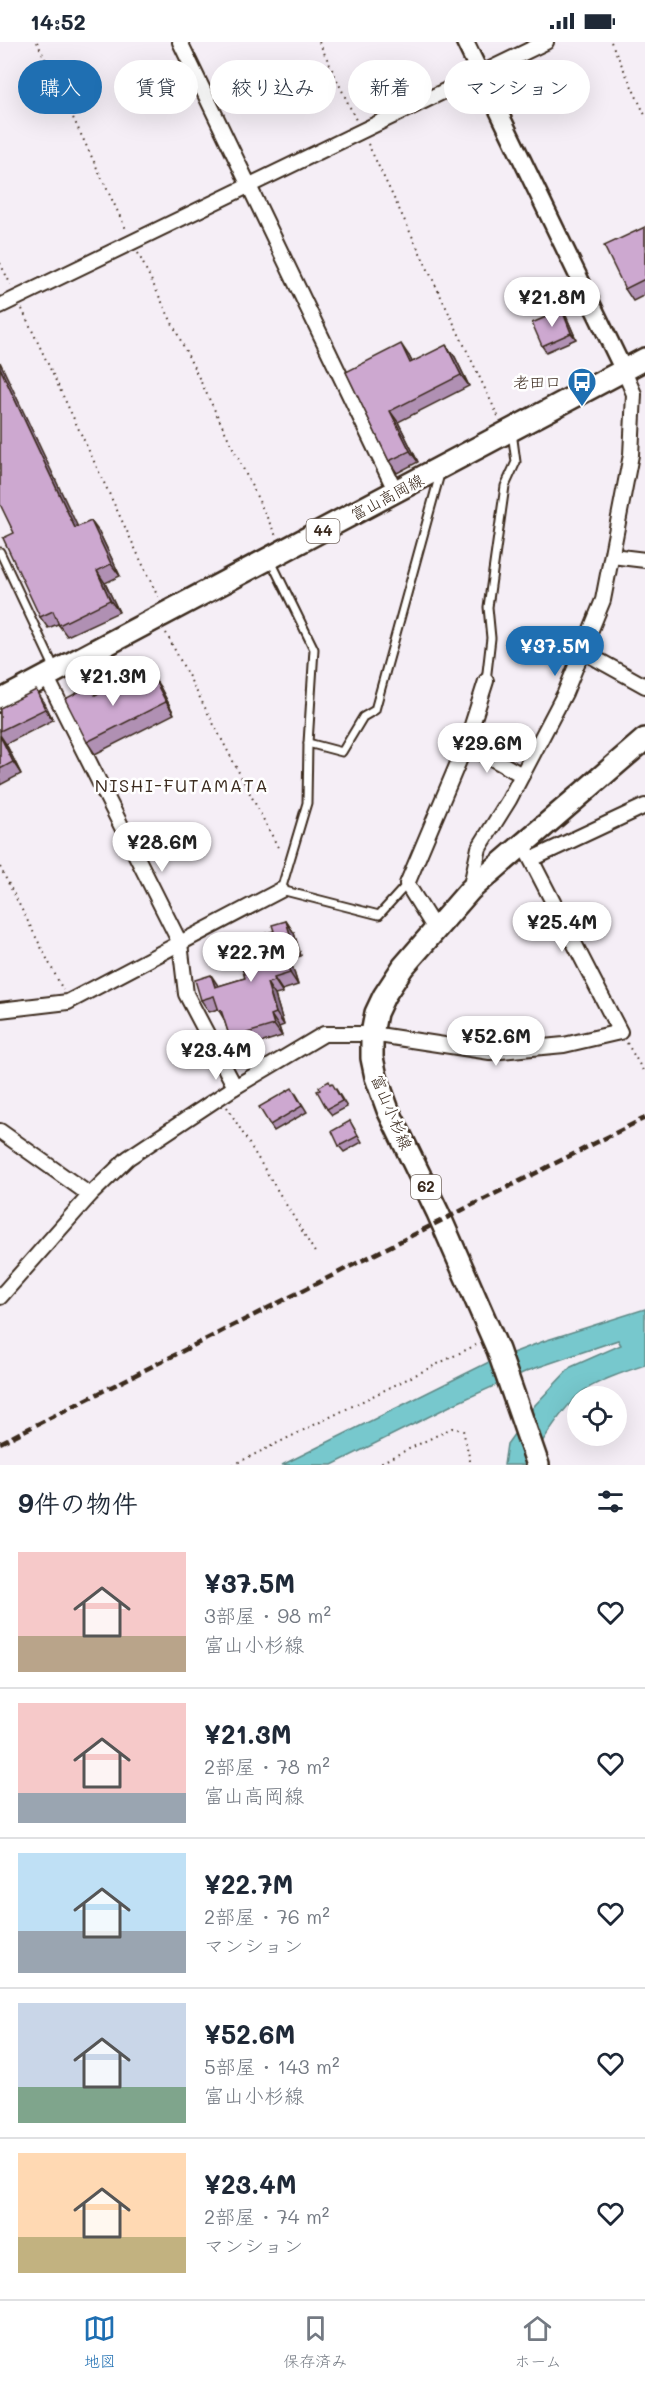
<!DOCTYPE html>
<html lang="ja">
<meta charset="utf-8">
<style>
body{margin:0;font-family:Mali,"Klee One",sans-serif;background:#f6f6f7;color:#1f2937;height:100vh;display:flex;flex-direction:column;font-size:22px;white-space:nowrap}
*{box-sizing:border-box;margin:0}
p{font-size:20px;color:#747a83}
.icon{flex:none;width:33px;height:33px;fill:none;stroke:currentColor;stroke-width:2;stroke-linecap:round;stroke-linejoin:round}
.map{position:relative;height:1423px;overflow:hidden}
.side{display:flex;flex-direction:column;background:#fff;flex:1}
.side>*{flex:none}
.guide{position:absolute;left:18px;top:18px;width:609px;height:54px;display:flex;gap:12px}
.controls{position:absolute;left:567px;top:1344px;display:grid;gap:12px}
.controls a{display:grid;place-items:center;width:60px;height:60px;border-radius:50%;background:#fff;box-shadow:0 6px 24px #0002;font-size:30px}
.price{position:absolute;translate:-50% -51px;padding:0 14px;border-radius:21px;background:#fff;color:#222;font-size:20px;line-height:39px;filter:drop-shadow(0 2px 3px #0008)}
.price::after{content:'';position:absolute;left:50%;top:36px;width:18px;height:14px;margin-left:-9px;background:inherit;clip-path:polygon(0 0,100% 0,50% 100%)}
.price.current{background:#1f6fb2;color:#fff}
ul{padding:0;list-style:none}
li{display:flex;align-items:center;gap:18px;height:150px;padding:0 18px}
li+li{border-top:2px solid #e0e1e3}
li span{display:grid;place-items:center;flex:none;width:168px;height:120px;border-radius:0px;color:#555}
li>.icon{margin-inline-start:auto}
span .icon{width:72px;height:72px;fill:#fffc;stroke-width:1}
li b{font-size:26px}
h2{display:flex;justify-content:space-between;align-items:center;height:72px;padding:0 18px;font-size:26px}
.tag{padding:0 21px;border-radius:27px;background:#fff;box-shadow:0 6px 24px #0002;font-size:21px;line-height:54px}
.tag.current{background:#1f6fb2;color:#fff}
.status{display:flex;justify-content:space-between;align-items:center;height:42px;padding:0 30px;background:#fff;direction:ltr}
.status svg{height:16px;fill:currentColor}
.tab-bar{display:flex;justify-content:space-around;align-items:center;height:84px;border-top:2px solid #e0e1e3;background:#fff;font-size:16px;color:#747a83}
.tab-bar a{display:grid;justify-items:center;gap:3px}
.tab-bar .current{color:#1f6fb2}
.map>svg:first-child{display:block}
</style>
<div class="status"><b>14:52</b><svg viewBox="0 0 49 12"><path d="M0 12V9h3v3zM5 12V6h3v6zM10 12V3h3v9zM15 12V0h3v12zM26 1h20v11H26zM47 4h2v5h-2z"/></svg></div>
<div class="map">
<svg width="645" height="1423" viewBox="0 0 645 1423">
<rect width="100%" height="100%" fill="#f5eef6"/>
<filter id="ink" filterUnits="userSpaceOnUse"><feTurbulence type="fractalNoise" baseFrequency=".0167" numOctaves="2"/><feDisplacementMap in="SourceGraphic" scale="12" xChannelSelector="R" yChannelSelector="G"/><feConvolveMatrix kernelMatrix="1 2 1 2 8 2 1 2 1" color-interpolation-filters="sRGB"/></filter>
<g filter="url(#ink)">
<path fill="#77c8cd" stroke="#5f8987" stroke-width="1.5" d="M645,1267V1323C627,1329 590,1341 577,1354C557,1374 542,1400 528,1423H504L507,1402L535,1363L571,1325L621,1303L618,1298L527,1329L450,1364L332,1423H282L489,1320L544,1299Z"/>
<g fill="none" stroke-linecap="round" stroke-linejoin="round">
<g stroke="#3b2a1e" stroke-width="11">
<g id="service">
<path d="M0,510L55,627"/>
<path d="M271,519L314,607L308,701L307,761L281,848L379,873L407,842"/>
<path d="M486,639L491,596L488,565L505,444L516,420L512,390"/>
<path d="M308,701L342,710L363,675L375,668L440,432"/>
</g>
</g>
<g stroke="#3b2a1e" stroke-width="18">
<g id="minor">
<path d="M180,0L396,450"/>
<path d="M0,264L546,0"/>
<path d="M612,514L645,518"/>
<path d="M582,609L645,644"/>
<path d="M46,634L180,901L186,952L235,1045"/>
<path d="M466,702L522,733"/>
<path d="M532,817L645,764"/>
<path d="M470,848L479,806L509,758L565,651L603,558L631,413L634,352L624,329"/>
<path d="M435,887L407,842L466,702L486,639"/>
<path d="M0,968L68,960L281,848"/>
<path d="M0,1089L90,1153"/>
<path d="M0,1255L90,1153L128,1116L235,1045L324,992H372L490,1010L564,1003L620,990L523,802"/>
</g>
</g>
<g stroke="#3b2a1e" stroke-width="21">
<path id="tertiary" d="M465,0L624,329"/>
</g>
<g stroke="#3b2a1e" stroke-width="26">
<g id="primary">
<path d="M0,659L645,317"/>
<path d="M538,1423L498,1308L438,1171L388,1068L376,1035L372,1016V992L376,971L384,954L403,925L470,848L645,697"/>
</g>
</g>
<g stroke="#3b2a1e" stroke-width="2" stroke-dasharray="1.5 4.5" stroke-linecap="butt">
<path d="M37,0L126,187"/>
<path d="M319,0L356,78"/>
<path d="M611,0L645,73"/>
<path d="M368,102L499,376"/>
<path d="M138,211L276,494"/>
<path d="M0,221L11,243"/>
<path d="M22,267L158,555"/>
<path d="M166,591L280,809"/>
<path d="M0,825L63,948"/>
<path d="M627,1001L645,1032"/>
<path d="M227,1065L316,1212"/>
<path d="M233,1423L476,1303"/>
<path d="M376,1423L452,1386L463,1388L471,1423"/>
</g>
<use href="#service" stroke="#fff" stroke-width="7"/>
<use href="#minor" stroke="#fff" stroke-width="14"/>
<use href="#tertiary" stroke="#fff" stroke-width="16"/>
<use href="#primary" stroke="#fff" stroke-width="21"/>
<path stroke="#3b2a1e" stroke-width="4.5" stroke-dasharray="9 4.5" stroke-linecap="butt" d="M0,1401L645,1076"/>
</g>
<g fill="#b090b3" stroke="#3b2a1e" stroke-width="1.5">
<path d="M645,185V253L633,259L625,247Z"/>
<path d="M562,268L566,274L576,297L546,310L542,304Z"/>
<path d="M409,314L412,320L455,315L469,344L398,380L418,420L397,431L389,419L346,330Z"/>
<path d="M78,485L99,490L120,534L105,541L119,570L67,594L58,582L48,586L40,575Z"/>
<path d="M160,645L174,672L95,712L87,700L96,652L111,653Z"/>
<path d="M44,660L53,678L6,702L21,732L0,743V666Z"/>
<path d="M286,879L294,891L301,914L290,917L298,943L282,948L283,951L275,953L284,983L279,985L282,994L238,1008L230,996L224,977L218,967L209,970L201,958L219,944L245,936L258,897L274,889Z"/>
<path d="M330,1042L336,1047L347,1065L332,1073L327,1067Z"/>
<path d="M296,1052L307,1070L274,1089L270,1083Z"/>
<path d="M350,1079L362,1100L344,1110L339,1104Z"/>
</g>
<g fill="#907692" stroke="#3b2a1e" stroke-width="1.5">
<path d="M562,268L566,274L576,297L571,291Z"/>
<path d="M401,302L409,314L419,333L410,321Z"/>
<path d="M446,303L455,315L469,344L461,333Z"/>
<path d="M0,320L84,498L75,486L0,326Z"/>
<path d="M390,369L398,380L418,420L410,409Z"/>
<path d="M91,479L99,490L120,534L111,522Z"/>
<path d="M97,529L105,541L119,570L110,558Z"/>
<path d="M152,633L160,645L174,672L166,660Z"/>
<path d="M36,648L44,660L53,678L45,667Z"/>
<path d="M0,693L6,702L21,732L13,720Z"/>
<path d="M286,879L294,891L301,914L293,902Z"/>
<path d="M282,905L290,917L298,943L290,931Z"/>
<path d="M211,933L219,945H215Z"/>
<path d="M274,936L282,948L283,951L275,939Z"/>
<path d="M267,941L275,953L284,983L276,971Z"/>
<path d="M271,973L279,985L282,994L274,983Z"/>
</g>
<g fill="#cda8d0" stroke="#3b2a1e" stroke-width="1.5">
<path d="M645,185V237L625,247L604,204Z"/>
<path d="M562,268L571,291L542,304L532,281Z"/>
<path d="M401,302L410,321L446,303L461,333L390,369L410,409L389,419L346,330Z"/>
<path d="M0,326L75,486L91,479L111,522L97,529L110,558L59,583L53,569L40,575L3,496L14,491L0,462Z"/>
<path d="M152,633L166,660L87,700L65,657L90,644L95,653L107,647L110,654Z"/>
<path d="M36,648L45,667L0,689V666Z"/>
<path d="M0,694L13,720L0,727Z"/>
<path d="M286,879L293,902L282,905L290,931L274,936L275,939L267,941L276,971L271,973L274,983L230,996L221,968L219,969L214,954L201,958L195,938L211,933L215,945L245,936L235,904L258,897L257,894L274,889L272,883Z"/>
<path d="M329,1039L330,1042L332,1041L342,1059L327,1067L317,1049L320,1048L319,1045Z"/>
<path d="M292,1046L302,1064L270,1083L259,1065Z"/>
<path d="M350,1079L358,1094L339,1104L332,1089Z"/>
</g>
</g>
<defs>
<g id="bus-pin" transform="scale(1.5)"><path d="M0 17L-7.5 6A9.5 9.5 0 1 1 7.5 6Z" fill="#1f6fb2" stroke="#fff"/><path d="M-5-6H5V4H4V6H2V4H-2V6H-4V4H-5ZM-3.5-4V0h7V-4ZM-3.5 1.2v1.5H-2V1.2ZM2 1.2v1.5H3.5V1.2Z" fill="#fff"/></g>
</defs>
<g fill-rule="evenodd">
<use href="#bus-pin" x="582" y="340"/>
</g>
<g text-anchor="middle" stroke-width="5" stroke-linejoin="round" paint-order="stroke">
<g fill="#fff" stroke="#766a62" stroke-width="1.5">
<rect x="306.5" y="477" width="33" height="24" rx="4.5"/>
<rect x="411" y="1133" width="30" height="24" rx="4.5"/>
</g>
<g font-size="15" font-weight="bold" fill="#3b2a1e">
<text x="323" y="494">44</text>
<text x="426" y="1150">62</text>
</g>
<g font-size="16" fill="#3b2a1e" stroke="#fff" text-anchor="end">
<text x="561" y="346">老田口</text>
</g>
<g font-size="16" fill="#3b2a1e" stroke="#fff">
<text transform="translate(387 455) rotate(-28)" y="6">富山高岡線</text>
<text transform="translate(392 1070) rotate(67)" y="6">富山小杉線</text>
</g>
<g font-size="18" letter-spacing="1.5" fill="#3b2a1e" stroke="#fff">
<text x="182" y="750">NISHI-FUTAMATA</text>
</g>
</g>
</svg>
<div class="controls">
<a><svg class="icon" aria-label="locate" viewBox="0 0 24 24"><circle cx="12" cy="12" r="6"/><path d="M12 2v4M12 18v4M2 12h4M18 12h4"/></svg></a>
</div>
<b class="price" style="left:552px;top:286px">¥21.8M</b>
<b class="price current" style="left:555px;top:635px">¥37.5M</b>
<b class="price" style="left:113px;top:665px">¥21.3M</b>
<b class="price" style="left:487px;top:732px">¥29.6M</b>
<b class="price" style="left:162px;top:831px">¥28.6M</b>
<b class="price" style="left:562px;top:911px">¥25.4M</b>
<b class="price" style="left:251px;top:941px">¥22.7M</b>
<b class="price" style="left:496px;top:1025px">¥52.6M</b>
<b class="price" style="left:216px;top:1039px">¥23.4M</b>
<div class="guide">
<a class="tag current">購入</a>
<a class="tag">賃貸</a>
<a class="tag">絞り込み</a>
<a class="tag">新着</a>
<a class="tag">マンション</a>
</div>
</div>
<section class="side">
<h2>9件の物件<svg class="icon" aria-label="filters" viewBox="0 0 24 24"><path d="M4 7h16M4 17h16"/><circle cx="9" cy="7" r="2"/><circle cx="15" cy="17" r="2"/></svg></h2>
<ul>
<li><span style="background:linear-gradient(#f6c9c9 70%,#b9a48a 0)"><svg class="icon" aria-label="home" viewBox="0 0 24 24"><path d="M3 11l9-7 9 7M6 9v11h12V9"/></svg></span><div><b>¥37.5M</b><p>3部屋 · 98 m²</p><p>富山小杉線</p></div><svg class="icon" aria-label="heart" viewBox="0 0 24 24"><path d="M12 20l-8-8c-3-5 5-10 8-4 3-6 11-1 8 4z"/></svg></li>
<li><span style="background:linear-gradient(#f6c9c9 75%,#9aa5b1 0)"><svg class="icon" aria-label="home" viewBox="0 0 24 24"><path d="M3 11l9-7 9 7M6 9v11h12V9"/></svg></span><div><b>¥21.3M</b><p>2部屋 · 78 m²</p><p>富山高岡線</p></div><svg class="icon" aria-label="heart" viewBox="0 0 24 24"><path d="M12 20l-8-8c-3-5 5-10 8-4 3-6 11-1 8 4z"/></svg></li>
<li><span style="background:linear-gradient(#bfe0f5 65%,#9aa5b1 0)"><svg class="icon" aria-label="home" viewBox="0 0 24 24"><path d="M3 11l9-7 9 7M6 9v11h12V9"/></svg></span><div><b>¥22.7M</b><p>2部屋 · 76 m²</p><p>マンション</p></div><svg class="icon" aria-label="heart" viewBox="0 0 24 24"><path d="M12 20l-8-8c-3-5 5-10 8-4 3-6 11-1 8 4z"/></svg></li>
<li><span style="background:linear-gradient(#c9d6e8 70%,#7fa58c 0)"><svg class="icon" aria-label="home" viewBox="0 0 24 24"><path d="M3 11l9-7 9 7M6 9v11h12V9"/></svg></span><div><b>¥52.6M</b><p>5部屋 · 143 m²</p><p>富山小杉線</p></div><svg class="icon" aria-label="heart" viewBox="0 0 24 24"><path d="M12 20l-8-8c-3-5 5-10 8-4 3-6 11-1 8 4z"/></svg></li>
<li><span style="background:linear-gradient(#ffd9b3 70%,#c2b280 0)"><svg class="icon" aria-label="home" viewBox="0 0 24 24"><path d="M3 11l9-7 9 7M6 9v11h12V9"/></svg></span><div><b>¥23.4M</b><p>2部屋 · 74 m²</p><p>マンション</p></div><svg class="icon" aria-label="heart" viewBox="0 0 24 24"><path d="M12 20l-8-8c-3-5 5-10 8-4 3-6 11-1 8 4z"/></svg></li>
</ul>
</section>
<nav class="tab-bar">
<a class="current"><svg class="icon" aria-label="map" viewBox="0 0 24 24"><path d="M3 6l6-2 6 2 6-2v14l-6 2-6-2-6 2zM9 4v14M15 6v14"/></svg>地図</a>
<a><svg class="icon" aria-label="saved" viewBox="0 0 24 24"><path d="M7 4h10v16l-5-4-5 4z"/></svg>保存済み</a>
<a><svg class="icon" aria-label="home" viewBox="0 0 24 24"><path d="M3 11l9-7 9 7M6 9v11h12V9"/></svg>ホーム</a>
</nav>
